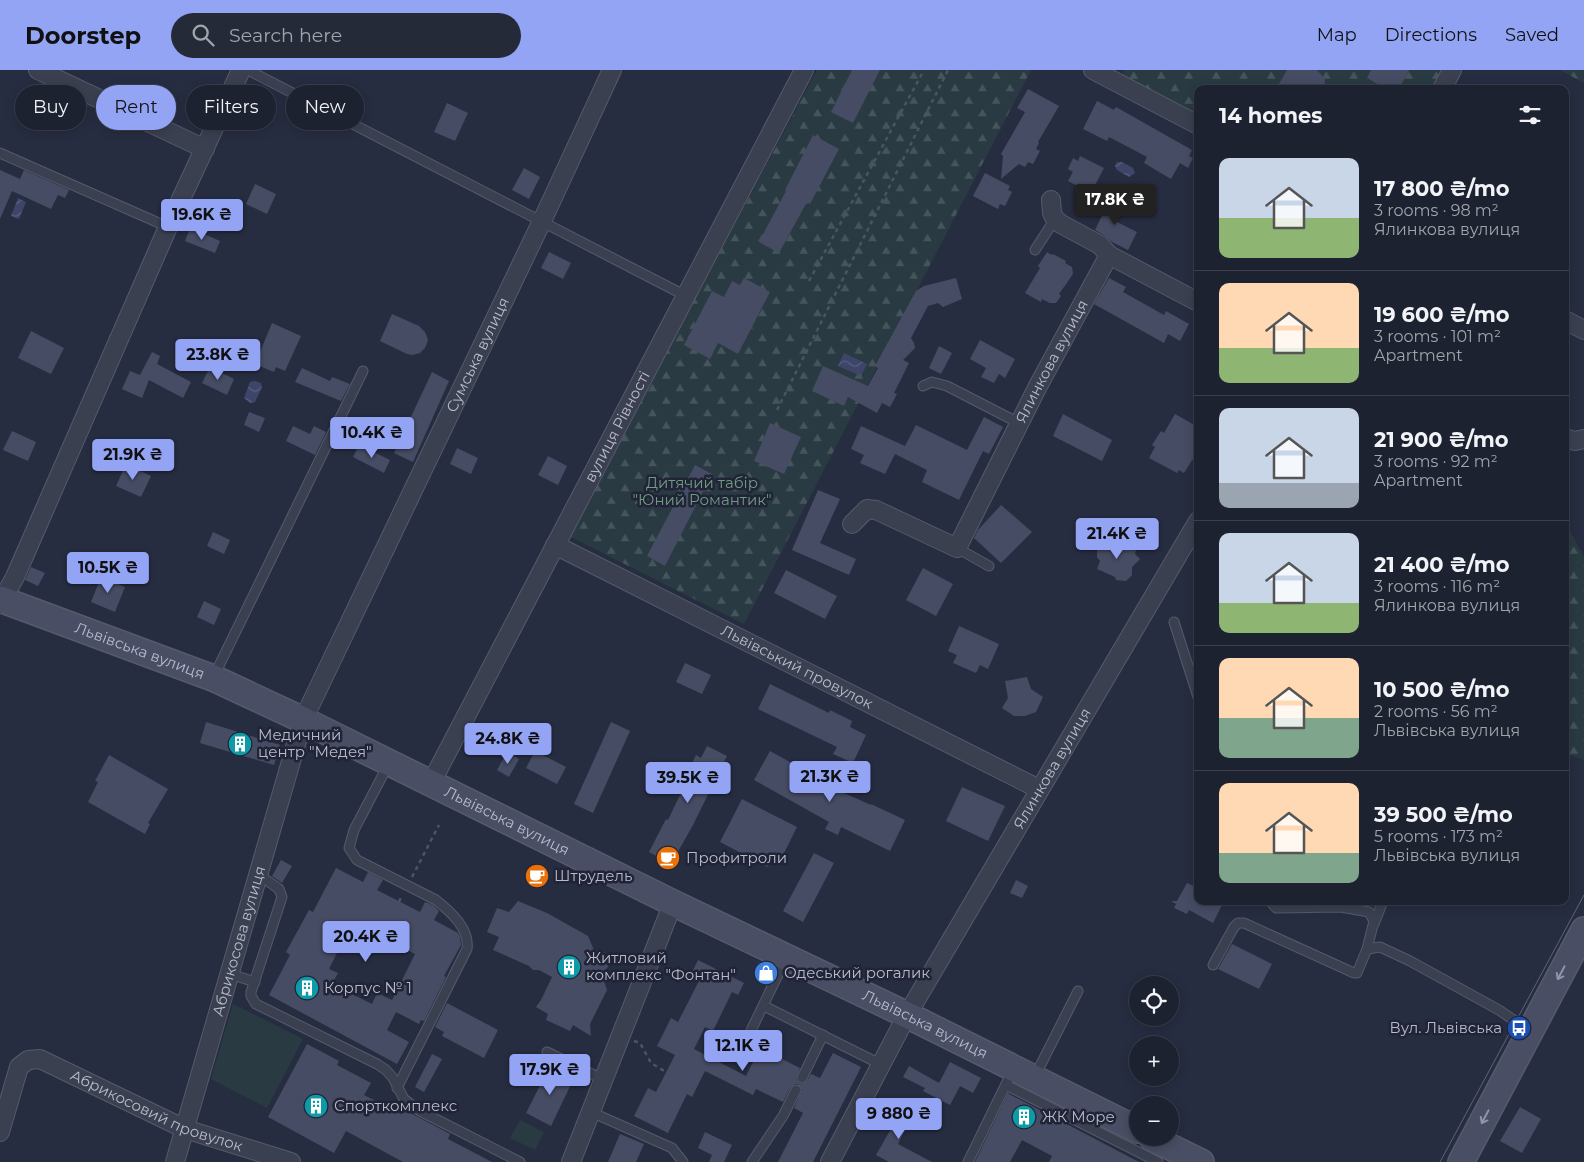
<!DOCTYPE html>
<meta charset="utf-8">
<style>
body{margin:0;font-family:Montserrat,sans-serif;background:#252a39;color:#f1f3f6;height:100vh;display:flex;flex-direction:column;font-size:19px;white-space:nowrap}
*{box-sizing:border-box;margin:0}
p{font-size:16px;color:#a0a4ab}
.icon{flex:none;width:28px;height:28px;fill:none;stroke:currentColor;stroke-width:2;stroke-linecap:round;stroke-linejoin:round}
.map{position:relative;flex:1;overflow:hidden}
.sheet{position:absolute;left:1194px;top:15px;width:375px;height:820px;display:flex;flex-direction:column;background:#1d2231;border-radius:10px;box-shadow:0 2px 12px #0003,0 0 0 1px #3b3f4d}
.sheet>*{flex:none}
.hud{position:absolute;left:15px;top:15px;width:475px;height:45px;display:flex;gap:10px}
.buttons{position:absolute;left:1129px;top:906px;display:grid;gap:10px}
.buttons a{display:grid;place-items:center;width:50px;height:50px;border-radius:50%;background:#1d2231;box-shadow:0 2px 12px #0003,0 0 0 1px #3b3f4d;font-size:25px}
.price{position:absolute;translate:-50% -42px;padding:0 11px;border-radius:5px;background:#93a4f5;color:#111;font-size:16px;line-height:32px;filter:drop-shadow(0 1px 2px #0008)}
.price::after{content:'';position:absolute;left:50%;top:30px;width:15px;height:11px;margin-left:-8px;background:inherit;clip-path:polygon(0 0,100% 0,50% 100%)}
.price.on{background:#222;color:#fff}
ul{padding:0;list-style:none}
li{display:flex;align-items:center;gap:15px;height:125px;padding:0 25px}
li+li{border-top:1px solid #3b3f4d}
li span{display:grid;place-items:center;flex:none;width:140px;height:100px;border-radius:10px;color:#555}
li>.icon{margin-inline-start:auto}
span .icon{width:60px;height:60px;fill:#fffc;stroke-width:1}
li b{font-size:21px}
h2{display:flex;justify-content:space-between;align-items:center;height:60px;padding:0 25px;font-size:21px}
.pill{padding:0 18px;border-radius:22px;background:#1d2231;box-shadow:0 2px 12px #0003,0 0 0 1px #3b3f4d;font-size:18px;line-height:45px}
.pill.on{background:#93a4f5;color:#111}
header{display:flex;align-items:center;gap:30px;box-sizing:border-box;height:70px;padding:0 25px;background:#93a4f5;color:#111}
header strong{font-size:24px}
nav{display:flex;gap:28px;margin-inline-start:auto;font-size:18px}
.search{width:350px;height:45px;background:#252a39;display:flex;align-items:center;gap:12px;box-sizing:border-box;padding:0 18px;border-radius:28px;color:#a0a4ab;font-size:19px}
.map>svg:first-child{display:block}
</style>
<header>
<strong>Doorstep</strong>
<div class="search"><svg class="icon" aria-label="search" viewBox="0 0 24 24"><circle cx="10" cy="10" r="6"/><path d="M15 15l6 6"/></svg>Search here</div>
<nav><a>Map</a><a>Directions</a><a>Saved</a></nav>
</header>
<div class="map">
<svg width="1584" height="1092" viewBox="0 0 1584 1092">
<defs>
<pattern id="forest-firs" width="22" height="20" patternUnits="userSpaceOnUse" patternTransform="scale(1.25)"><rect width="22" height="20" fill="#293a42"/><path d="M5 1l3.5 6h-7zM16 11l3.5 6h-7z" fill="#46555c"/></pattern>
<pattern id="water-waves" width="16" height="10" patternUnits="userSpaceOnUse" patternTransform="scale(1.25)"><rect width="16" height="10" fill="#3d4669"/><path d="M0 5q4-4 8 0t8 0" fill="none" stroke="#575f7d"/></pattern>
</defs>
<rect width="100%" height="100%" fill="#272d41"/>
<g fill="#293a42">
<path d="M233,934L303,969L267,1038L211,1009Z"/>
<path d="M520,1050L544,1062L535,1080L510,1068Z"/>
</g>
<g fill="url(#forest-firs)">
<path d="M817,0H1031L744,554L569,466Z"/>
<path d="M1124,0H1445L1436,19H1198L1197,47L1121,7Z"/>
<path d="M1560,0H1584V13Z"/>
<path d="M1565,457L1569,459L1584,487V690L1565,683Z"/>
</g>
<g fill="url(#water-waves)">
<path d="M1117,92H1122L1133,98L1135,103L1129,107L1117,100L1115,96Z"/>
<path d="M18,128L26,132L19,149L11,146Z"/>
<path d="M844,283L867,294L861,306L838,296Z"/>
<path d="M255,311L261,313L262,317L255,332L250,333L244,328L250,312Z"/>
</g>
<g fill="#464c63" fill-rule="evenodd">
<path d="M852,0H880L853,53L831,42Z"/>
<path d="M1287,0H1317L1325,9L1324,19H1276Z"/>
<path d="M1371,0H1409L1399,19H1386L1367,8Z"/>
<path d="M1028,19L1059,36L1038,72L1039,73L1036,79L1040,81L1033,94L1028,92L1025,97L1019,94L1001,109L1003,86L1001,84L1025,42L1017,38Z"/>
<path d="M1097,31L1114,40L1116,37L1192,80L1189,86L1193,88L1188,98L1180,93L1171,109L1144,93L1147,87L1109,67L1107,71L1083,59Z"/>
<path d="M447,33L468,43L455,71L434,62Z"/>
<path d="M813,65L839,79L810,134L807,132L779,183L759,172L786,121L785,120Z"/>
<path d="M1080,86L1104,98L1091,123L1068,111L1073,102L1068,99L1073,88L1078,91Z"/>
<path d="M524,98L540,107L529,129L512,120Z"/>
<path d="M0,100L20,109L24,100L69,120L65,128L58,125L51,139L12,121L0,149Z"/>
<path d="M985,103L1010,116L1008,120L1012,122L1005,136L1000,134L998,139L973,126Z"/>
<path d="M255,114L276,124L267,144L246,134Z"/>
<path d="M1112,125L1123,130L1113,150L1137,162L1128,180L1112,172L1105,166L1095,160Z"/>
<path d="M190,158L220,171L215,183L185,171Z"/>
<path d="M549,182L571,193L563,209L541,198Z"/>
<path d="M1047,182L1052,185L1053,184L1066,191L1065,193L1072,197L1073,204L1059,224L1061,226L1056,233H1050L1042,229L1041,232L1025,223L1040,198L1038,196Z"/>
<path d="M744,208L770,222L738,284L718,273L710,289L684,275L712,221L724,227L732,211L740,215Z"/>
<path d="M956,208L962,229L943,237L938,233L928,236L911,268L914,273L915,278L903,290L909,293L894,323L897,324L890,337L882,333L877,343L848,327L844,336L812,321L823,296L868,316L878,298L875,296L916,221L924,216Z"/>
<path d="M1109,208L1126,217L1123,222L1164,245L1166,241L1189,254L1180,271L1168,264L1164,273L1094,234Z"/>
<path d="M392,244L419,256L425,262L428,270L425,278L420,283L412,285L407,284L380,271Z"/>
<path d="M272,253L301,266L285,301L276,297L274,302L255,294Z"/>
<path d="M31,261L64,278L51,304L18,288Z"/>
<path d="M207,269L226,278L217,296L198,287Z"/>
<path d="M980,270L1015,289L1005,308L999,304L994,313L981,307L986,298L970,289Z"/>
<path d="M939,276L952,283L941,304L929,298Z"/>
<path d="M152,282L160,286L157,294L191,312L183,328L149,310L142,328L122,319L130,301L140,305Z"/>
<path d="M210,297L234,309L227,325L202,313Z"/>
<path d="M302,298L330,311L332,307L350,314L341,331L295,312Z"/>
<path d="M432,302L449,311L413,392L394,383Z"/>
<path d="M249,342L265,348L259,362L244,355Z"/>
<path d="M1063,344L1112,370L1102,391L1053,366Z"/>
<path d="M1175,344L1198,357V381L1184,403L1179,400L1177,403L1149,388L1155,377L1152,375L1161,361L1164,363Z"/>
<path d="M984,347L1003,357L989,384L983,381L959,430L922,412L927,400L895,384L885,404L860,393L864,385L851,379L861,356L905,376L916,355L967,380Z"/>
<path d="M770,353L801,367L784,404L754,391Z"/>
<path d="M293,356L310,364L314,356L326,362L315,385L286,371Z"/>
<path d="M12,361L36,372L28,391L3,380Z"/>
<path d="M359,375L390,390L384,403L353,387Z"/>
<path d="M457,378L478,388L471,404L450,394Z"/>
<path d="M548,386L567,396L558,415L538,405Z"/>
<path d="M126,394L151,406L141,427L116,416Z"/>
<path d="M695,395L712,404L665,496L647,486Z"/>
<path d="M818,420L840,429L820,473L856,489L849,505L792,480Z"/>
<path d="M1001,435L1032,462L1001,493L974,468L978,460Z"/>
<path d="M213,462L230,470L224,484L207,476Z"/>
<path d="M1109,467L1136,480L1135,484L1140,489L1132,497V505L1126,511L1116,510L1115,507L1097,499L1100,491L1097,487V480L1107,472Z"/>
<path d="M31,497L45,503L38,516L25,510Z"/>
<path d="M923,498L953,514L936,546L906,530Z"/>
<path d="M786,500L837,526L825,549L774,523Z"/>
<path d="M101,507L125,517L115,542L91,532Z"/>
<path d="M204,531L221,539L214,555L197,547Z"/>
<path d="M959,556L999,574L988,599L980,595L976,603L953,593L957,585L948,581Z"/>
<path d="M685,593L711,605L702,624L676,612Z"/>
<path d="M1027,607L1031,619L1043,627L1036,642L1025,646H1014L1002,638L1008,628L1005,611Z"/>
<path d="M770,614L829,643L830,640L852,651L850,657L866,665L853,693L833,684L837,677L758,639Z"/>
<path d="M206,652L280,675L274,695L200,673Z"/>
<path d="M611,652L630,661L593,743L574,734Z"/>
<path d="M707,676L727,686L693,755L671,794L649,782L666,749L668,750L689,706L686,705L696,685L701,688Z"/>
<path d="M535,681L566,697L557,714L526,698Z"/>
<path d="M770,681L804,700L801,704L871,735V734L905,750L890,781L841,757L838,765L825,759L829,752L754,710Z"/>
<path d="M507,682L519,689L509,707L497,700Z"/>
<path d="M109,685L168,719L148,753L150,754L145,764L88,732L98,712L95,711Z"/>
<path d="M962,717L1005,736L988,771L946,751Z"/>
<path d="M742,729L797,757L781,789L774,785L768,797L720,772Z"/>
<path d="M814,783L834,793L803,852L783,841Z"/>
<path d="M281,790L292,796L282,813L272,806Z"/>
<path d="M336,798L363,812L368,802L383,810L377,820L420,842L425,832L433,835L439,841L434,850L458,863L460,867L461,875L444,906L446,907L424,951L421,950L419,954L396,942L387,960L409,972L397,994L269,925L290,885L286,882L309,840L313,842ZM352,853L415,884L392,930L377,923L372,934L332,914L338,903L329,899Z"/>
<path d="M1016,810L1028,816L1022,828L1010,823Z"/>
<path d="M1187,813L1198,818V831H1224L1213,853L1189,840L1187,844L1174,838L1176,834L1171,831H1177Z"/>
<path d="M518,831L547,843L588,866L594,880L604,882L608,886L609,895L602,905L607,920L590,954L591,966L573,955L570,961L546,950L548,944L536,937L541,930L552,907L539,900H533L529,896L493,880L499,867L487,862L497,838L509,842Z"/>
<path d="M1232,874L1272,894L1259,919L1218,899Z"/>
<path d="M698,890L744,913L738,925L732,922L713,961L705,957L694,979L746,1006L760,978L800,998L796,1009L799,1013L802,1014L807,1011L811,1004L820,1008L833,983L861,997L813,1092H778L803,1043L794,1038L802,1020L798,1014H795L791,1017L783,1032L756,1019L753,1025L705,1001L692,1027L687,1024L668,1063L634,1046L648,1018L656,1022L675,985L657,976L671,948L678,952L701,907L692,902Z"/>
<path d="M447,933L498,960L484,988L442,966L444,962L435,957Z"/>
<path d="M307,974L339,991L337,995L371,1013L364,1025L401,1044L403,1039L450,1064L448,1069L492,1092H403L346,1061L334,1083L268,1047Z"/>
<path d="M432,984L442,989L424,1022L415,1017Z"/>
<path d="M950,992L981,1008L973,1023L960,1016L950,1035L923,1021L925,1018L903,1007L909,996L939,1013Z"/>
<path d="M550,996L574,1008L551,1056L526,1043Z"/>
<path d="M1008,1023L1011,1025L1139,1092H1049L1052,1086L1022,1070L1010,1092H975Z"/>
<path d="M901,1034L915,1041L898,1074L932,1092H889L876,1085L892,1057L890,1055Z"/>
<path d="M1520,1037L1541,1049L1522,1083L1500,1071Z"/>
<path d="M705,1062L732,1075L724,1092H709L712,1085L698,1078Z"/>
<path d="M620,1064L644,1074L636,1092H608Z"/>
</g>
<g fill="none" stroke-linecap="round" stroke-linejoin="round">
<g stroke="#565a6b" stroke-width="11">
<g id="service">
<path d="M248,0L686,226"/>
<path d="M0,83L168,157"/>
<path d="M1035,180L1055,149"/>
<path d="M923,316L932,312L947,316L1019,353"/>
<path d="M957,478L989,496"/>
<path d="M1174,552L1198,627"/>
<path d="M214,606L363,301"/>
<path d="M388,695L354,760L349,778L357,790L436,830C451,842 470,859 467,879L397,1018"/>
<path d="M258,804L279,819L282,827L251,922V926L256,934L377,994L386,1000L393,1008L404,1029L420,1041L520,1092"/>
<path d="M1374,854L1383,831"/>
<path d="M1367,879L1380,877L1410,891L1499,940L1530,961"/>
<path d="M1213,895L1234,857L1238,853H1244L1354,903H1357L1367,879L1374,851L1369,842L1341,837L1276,838L1270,831"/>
<path d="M230,904L255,912"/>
<path d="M764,936L880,994"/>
<path d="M715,975C725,980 734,983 744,975L786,888"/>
<path d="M547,982L604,1010"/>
<path d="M802,1008L823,965"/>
<path d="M1034,1008L1078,921"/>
<path d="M1006,1015L1158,1092"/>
<path d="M591,1042L672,1078L683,1092"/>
<path d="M752,1092L783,1046L796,1020"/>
<path d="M968,1092L1008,1010"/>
</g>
</g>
<g stroke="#565a6b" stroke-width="20">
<g id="minor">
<path d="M38,0L205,79"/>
<path d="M1093,0L1198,55"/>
<path d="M1442,19L1452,0"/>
<path d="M1051,130L1052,143L1055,149L1061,154L1100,175L1109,185L1198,232"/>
<path d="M1565,250L1584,260"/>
<path d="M1565,368L1575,371L1584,369"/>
<path id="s1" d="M852,454L867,439L876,440L957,478L1038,316L1109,185"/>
<path id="s2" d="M555,475L1039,719"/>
<path d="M0,534L15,507L168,157L241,0"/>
<path id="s3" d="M431,713L804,0"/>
<path id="s4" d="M0,1062L19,997L28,990L40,989L185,1059L291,1092"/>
<path id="s5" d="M175,1092L303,650L542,151L612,0"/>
<path d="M571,1092L673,833"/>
<path id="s6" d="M830,1092L907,945L1198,451"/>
</g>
</g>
<g stroke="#565a6b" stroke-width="28">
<g id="secondary">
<path id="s7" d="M0,529L213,608L303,650L673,833L907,945L1138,1060"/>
<path d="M1152,1068L1201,1092"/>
<path d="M1461,1092L1584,860"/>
</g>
</g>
<g stroke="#47575f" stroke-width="2.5" stroke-dasharray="4 4" stroke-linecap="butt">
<path d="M809,211L924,0"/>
<path d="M777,340L948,0"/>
<path d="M412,807L439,755"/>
<path d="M399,832L402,825"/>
<path d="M634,971L640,973L651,993L666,1002"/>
</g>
<use href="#service" stroke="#3b4051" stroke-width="9"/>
<use href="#minor" stroke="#3b4051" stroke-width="18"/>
<use href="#secondary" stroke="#494e64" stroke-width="25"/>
<path stroke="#5d6378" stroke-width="1" d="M1440,1092L1584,825"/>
</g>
<defs><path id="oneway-shaft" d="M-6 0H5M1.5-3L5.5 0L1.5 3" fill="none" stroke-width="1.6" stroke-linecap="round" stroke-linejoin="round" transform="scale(1.25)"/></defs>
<g stroke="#9195a7">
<use href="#oneway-shaft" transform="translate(1561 903) rotate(118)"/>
<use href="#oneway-shaft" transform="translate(1485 1047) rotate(118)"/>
</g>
<defs>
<g id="building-disc" transform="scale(1.25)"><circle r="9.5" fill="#0f9aa8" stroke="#202436"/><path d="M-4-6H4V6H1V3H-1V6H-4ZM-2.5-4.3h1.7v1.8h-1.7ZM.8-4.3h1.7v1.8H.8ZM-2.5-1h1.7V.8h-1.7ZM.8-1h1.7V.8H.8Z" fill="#fff"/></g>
<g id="cafe-disc" transform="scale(1.25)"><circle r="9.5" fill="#e8710a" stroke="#202436"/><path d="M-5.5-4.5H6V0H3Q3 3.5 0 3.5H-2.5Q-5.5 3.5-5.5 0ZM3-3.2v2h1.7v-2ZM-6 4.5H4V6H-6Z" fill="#fff"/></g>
<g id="shop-disc" transform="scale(1.25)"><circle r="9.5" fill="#3f7fe0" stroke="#202436"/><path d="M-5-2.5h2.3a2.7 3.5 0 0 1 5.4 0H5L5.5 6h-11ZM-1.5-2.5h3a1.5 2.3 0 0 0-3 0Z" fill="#fff"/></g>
<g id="bus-disc" transform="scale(1.25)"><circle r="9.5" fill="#1a4fb4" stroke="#202436"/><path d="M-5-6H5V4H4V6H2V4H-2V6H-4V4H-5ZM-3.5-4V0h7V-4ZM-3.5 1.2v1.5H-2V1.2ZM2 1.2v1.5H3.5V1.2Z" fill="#fff"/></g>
</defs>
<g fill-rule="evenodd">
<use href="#building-disc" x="240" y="674"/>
<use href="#cafe-disc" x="668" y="788"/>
<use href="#cafe-disc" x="537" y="806"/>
<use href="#building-disc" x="569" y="897"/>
<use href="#shop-disc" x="766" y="903"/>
<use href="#building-disc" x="307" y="918"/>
<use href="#bus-disc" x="1519" y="958"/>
<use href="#building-disc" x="316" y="1036"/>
<use href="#building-disc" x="1024" y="1047"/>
</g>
<g text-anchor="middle" stroke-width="5" stroke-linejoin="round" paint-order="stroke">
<g font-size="15" fill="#b8bbcb" stroke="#202436">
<text dy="5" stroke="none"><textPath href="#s5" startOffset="865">Сумська вулиця</textPath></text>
<text dy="5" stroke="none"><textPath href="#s1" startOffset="329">Ялинкова вулиця</textPath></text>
<text dy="5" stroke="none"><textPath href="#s3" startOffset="402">вулиця Рівності</textPath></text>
<text dy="5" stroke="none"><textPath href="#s7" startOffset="149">Львівська вулиця</textPath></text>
<text dy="5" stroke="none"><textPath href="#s2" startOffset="271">Львівський провулок</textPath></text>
<text dy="5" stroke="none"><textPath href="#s6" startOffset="452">Ялинкова вулиця</textPath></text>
<text dy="5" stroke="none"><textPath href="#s7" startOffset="554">Львівська вулиця</textPath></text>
<text dy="5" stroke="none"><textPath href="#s5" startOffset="230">Абрикосова вулиця</textPath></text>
<text dy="5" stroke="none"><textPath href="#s7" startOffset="1019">Львівська вулиця</textPath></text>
<text dy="5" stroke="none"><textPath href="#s4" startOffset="219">Абрикосовий провулок</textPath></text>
</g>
<g font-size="15" fill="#709b83" stroke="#202436">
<text x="702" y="418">Дитячий табір<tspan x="702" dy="17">"Юний Романтик"</tspan></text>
</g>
<g font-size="15" fill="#b8bbcb" stroke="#202436" text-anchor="start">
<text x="258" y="670">Медичний<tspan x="258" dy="17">центр "Медея"</tspan></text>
<text x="686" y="793">Профитроли</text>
<text x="554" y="811">Штрудель</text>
<text x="586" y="893">Житловий<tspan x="586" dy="17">комплекс "Фонтан"</tspan></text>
<text x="784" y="908">Одеський рогалик</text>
<text x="324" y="923">Корпус № 1</text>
<text x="1502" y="963" text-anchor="end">Вул. Львівська</text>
<text x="334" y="1041">Спорткомплекс</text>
<text x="1042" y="1052">ЖК Море</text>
</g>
</g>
</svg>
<div class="buttons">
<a><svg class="icon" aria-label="locate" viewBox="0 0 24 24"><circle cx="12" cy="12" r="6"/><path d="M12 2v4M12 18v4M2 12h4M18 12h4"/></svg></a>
<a>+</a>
<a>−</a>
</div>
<b class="price on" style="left:1115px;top:156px">17.8K ₴</b>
<b class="price" style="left:202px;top:171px">19.6K ₴</b>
<b class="price" style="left:218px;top:311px">23.8K ₴</b>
<b class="price" style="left:372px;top:389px">10.4K ₴</b>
<b class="price" style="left:133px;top:411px">21.9K ₴</b>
<b class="price" style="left:1117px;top:490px">21.4K ₴</b>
<b class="price" style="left:108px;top:524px">10.5K ₴</b>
<b class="price" style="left:508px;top:695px">24.8K ₴</b>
<b class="price" style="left:830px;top:733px">21.3K ₴</b>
<b class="price" style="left:688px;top:734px">39.5K ₴</b>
<b class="price" style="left:366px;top:893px">20.4K ₴</b>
<b class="price" style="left:743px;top:1002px">12.1K ₴</b>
<b class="price" style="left:550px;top:1026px">17.9K ₴</b>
<b class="price" style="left:899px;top:1070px">9 880 ₴</b>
<div class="hud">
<a class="pill">Buy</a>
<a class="pill on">Rent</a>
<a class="pill">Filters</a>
<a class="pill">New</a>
</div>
<section class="sheet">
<h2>14 homes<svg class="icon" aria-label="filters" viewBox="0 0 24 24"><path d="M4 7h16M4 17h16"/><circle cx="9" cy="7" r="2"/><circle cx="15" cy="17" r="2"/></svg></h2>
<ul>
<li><span style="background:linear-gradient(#c9d6e8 60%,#8fb573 0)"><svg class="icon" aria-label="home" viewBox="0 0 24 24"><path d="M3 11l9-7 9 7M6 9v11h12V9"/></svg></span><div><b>17 800 ₴/mo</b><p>3 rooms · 98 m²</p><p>Ялинкова вулиця</p></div></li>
<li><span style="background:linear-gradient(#ffd9b3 65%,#8fb573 0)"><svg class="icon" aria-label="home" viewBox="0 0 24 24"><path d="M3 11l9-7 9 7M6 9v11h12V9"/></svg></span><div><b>19 600 ₴/mo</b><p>3 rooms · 101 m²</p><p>Apartment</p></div></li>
<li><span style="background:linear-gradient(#c9d6e8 75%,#9aa5b1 0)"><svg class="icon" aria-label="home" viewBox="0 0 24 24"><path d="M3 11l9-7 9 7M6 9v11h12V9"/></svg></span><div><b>21 900 ₴/mo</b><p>3 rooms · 92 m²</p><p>Apartment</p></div></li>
<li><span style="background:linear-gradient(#c9d6e8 70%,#8fb573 0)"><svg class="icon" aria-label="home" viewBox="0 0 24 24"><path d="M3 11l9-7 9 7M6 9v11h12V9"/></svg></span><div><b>21 400 ₴/mo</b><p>3 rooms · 116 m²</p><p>Ялинкова вулиця</p></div></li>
<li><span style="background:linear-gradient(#ffd9b3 60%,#7fa58c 0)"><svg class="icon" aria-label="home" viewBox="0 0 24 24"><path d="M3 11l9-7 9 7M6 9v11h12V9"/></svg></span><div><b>10 500 ₴/mo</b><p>2 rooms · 56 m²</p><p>Львівська вулиця</p></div></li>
<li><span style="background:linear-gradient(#ffd9b3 70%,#7fa58c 0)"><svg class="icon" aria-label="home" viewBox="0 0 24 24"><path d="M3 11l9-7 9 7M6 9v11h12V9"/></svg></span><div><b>39 500 ₴/mo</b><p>5 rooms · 173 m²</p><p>Львівська вулиця</p></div></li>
</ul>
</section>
</div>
